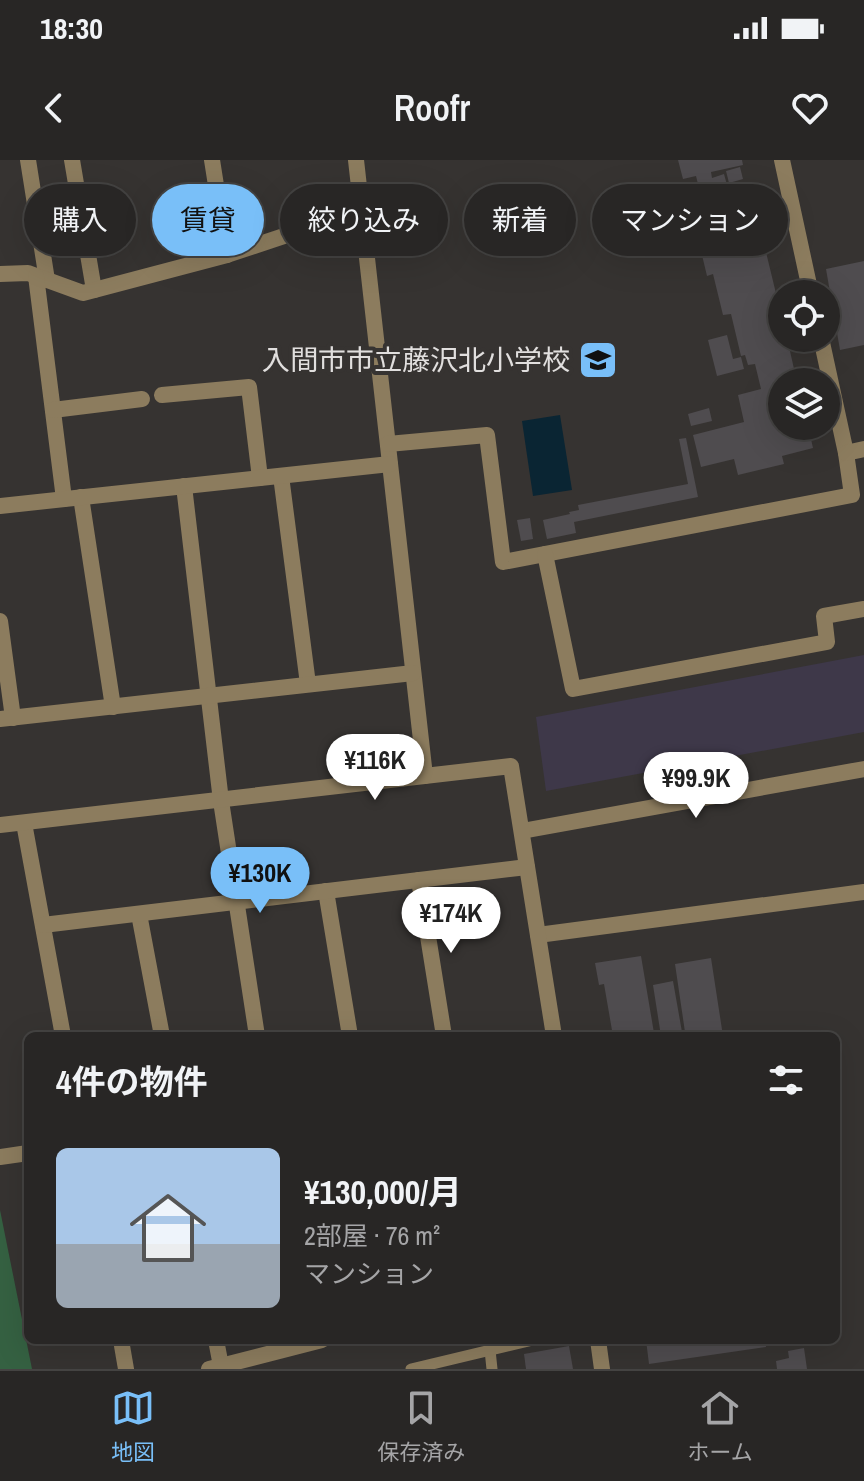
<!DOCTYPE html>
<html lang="ja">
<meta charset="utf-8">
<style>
body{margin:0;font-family:"Archivo Narrow","Noto Sans JP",sans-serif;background:#343232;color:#f1f3f6;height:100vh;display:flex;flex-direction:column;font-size:30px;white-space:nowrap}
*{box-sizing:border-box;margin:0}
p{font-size:26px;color:#a5a5a7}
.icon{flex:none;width:44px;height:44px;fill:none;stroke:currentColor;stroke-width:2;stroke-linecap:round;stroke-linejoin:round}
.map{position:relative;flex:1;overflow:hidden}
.side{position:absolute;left:24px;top:872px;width:816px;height:312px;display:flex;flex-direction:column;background:#282625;border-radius:12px;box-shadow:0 8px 32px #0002,0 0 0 2px #444342}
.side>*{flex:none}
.hud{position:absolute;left:24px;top:24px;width:816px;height:72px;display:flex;gap:16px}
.tools{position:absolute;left:768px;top:120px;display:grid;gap:16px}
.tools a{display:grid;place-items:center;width:72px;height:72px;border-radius:50%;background:#282625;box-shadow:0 8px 32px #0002,0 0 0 2px #444342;font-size:40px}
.price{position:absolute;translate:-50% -68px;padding:0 18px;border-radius:28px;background:#fff;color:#222;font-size:26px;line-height:52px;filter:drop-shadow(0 2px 4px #0008)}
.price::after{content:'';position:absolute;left:50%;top:48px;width:24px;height:18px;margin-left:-12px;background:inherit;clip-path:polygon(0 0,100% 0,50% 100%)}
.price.on{background:#79bff8;color:#111}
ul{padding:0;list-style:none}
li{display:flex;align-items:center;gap:24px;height:200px;padding:0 32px}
li span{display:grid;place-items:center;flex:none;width:224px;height:160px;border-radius:12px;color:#555}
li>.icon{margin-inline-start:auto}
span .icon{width:96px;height:96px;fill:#fffc;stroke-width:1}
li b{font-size:34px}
h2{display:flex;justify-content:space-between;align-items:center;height:96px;padding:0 32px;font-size:34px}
.pill{padding:0 28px;border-radius:36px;background:#282625;box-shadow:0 8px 32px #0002,0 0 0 2px #444342;font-size:28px;line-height:72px}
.pill.on{background:#79bff8;color:#111}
.status{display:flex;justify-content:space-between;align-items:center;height:56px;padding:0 40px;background:#282625;direction:ltr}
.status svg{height:22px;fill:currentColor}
header{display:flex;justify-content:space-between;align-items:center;height:104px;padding:0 32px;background:#282625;font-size:36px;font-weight:600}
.menu{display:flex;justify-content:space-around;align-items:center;height:112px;border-top:2px solid #444342;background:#282625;font-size:22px;color:#a5a5a7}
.menu a{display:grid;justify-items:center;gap:4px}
.menu .on{color:#79bff8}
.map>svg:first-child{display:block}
</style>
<div class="status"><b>18:30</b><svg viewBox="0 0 49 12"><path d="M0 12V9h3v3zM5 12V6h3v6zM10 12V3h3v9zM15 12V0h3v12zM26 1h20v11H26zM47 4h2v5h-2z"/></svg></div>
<header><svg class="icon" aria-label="back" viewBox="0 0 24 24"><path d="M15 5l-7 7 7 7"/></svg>Roofr<svg class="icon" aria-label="heart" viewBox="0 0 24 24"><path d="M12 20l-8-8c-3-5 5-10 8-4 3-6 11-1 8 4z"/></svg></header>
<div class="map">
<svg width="864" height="1209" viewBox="0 0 864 1209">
<rect width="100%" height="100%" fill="#363331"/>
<path fill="#3e3849" d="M864,495V572L546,631L536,557Z"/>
<path fill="#356142" d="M0,1050L32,1209H0Z"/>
<path fill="#0a2533" d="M560,255L572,330L533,336L522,261Z"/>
<g fill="#4f4c4f">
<path d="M678,0H742L743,5L711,12L712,18L724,14L727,25L699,28L696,16L683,19Z"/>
<path d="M740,7L743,19L729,23L726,11Z"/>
<path d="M734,38L737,51L755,47L782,158V178H787L797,222H782V266H808L813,288L782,296L784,304L738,315L734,299L701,307L693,275L744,262L738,235L761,229L755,204L748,205L745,195L741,196L731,154L723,155L713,114L707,116L691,49Z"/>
<path d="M864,101V185L840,190L826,109Z"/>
<path d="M727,175L733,199L741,197L744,209L717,216L708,180Z"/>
<path d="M709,248L712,261L691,266L688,254Z"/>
<path d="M686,278L698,337L574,362L576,373L547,379L543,360L570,354L569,352L579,350L578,345L688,324L679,279Z"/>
<path d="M530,358L533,379L521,381L517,360Z"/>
<path d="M641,796L654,873L642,876H613L604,824L599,825L595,803Z"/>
<path d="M711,798L723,876H661L653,825L673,821L682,872H685L675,804Z"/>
<path d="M646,1180H765L766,1187L649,1204Z"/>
<path d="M569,1186L573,1209H526L524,1194Z"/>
<path d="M804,1188L807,1209H777L776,1201L789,1198L788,1191Z"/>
</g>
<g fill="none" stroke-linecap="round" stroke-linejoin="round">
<g stroke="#8c7c5e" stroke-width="11">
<path d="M490,1190L492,1209"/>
<path d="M411,1209L533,1180"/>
</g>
<g stroke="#8c7c5e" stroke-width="16">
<path d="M28,0L47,120"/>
<path d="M72,0L94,130"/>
<path d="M212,0L227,95"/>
<path d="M356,0L425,616"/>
<path d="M782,0L811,134"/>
<path d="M0,114L28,113L83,133L227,95L362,50"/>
<path d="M36,116L64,339"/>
<path d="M162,235L249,227L260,318"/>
<path d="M53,250L142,239"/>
<path d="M388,284L487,275L503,402L852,335L846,293L821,178"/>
<path d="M846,293L864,289"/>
<path d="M281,316L308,524"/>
<path d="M184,326L221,641L257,876"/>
<path d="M81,337L113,547"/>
<path d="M0,346L390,304"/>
<path d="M545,394L573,529L827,482L824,456L864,449"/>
<path d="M0,461L13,558"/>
<path d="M0,559L413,513"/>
<path d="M24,663L63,876"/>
<path d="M522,671L864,609"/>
<path d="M419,720L444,876"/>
<path d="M326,731L350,876"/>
<path d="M139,754L162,876"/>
<path d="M43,765L527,707"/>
<path d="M538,775L864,732"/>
<path d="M0,997L28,993"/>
<path d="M121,1180L126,1209"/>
<path d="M216,1180L221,1206"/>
<path d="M209,1209L322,1180"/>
</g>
<g stroke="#8c7c5e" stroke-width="16">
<path d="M0,665L511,606L554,876"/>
<path d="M598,1180L602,1209"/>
</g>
</g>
<defs>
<g id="school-square" transform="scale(2)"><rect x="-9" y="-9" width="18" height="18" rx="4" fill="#79bff8" stroke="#363331"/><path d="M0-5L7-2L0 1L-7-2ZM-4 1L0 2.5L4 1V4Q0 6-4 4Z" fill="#111"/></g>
</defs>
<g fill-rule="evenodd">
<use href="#school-square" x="598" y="200"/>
</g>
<g text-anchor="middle" stroke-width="8" stroke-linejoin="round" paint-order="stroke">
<g font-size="28" fill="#e1dfde" stroke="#363331" text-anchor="end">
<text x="570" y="210">入間市市立藤沢北小学校</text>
</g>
</g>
</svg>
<div class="tools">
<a><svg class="icon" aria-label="locate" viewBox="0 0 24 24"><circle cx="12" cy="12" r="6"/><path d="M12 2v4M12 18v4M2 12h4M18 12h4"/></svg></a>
<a><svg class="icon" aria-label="layers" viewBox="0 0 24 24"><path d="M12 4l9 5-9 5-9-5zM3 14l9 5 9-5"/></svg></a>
</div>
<b class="price" style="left:375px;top:642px">¥116K</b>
<b class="price" style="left:696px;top:660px">¥99.9K</b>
<b class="price on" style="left:260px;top:755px">¥130K</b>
<b class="price" style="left:451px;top:795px">¥174K</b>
<div class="hud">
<a class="pill">購入</a>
<a class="pill on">賃貸</a>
<a class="pill">絞り込み</a>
<a class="pill">新着</a>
<a class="pill">マンション</a>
</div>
<section class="side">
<h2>4件の物件<svg class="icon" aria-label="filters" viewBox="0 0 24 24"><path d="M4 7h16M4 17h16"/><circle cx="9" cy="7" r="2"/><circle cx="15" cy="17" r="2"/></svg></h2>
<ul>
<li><span style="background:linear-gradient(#a9c7e8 60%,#9aa5b1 0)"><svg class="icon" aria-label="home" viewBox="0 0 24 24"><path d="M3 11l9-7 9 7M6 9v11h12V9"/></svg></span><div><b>¥130,000/月</b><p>2部屋 · 76 m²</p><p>マンション</p></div></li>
</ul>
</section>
</div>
<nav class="menu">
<a class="on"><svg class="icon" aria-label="map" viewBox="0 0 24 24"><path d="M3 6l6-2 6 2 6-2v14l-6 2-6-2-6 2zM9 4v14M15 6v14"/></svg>地図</a>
<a><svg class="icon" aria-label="saved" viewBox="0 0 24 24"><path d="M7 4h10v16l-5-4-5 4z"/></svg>保存済み</a>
<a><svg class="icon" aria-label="home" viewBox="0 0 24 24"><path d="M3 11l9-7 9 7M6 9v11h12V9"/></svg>ホーム</a>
</nav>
